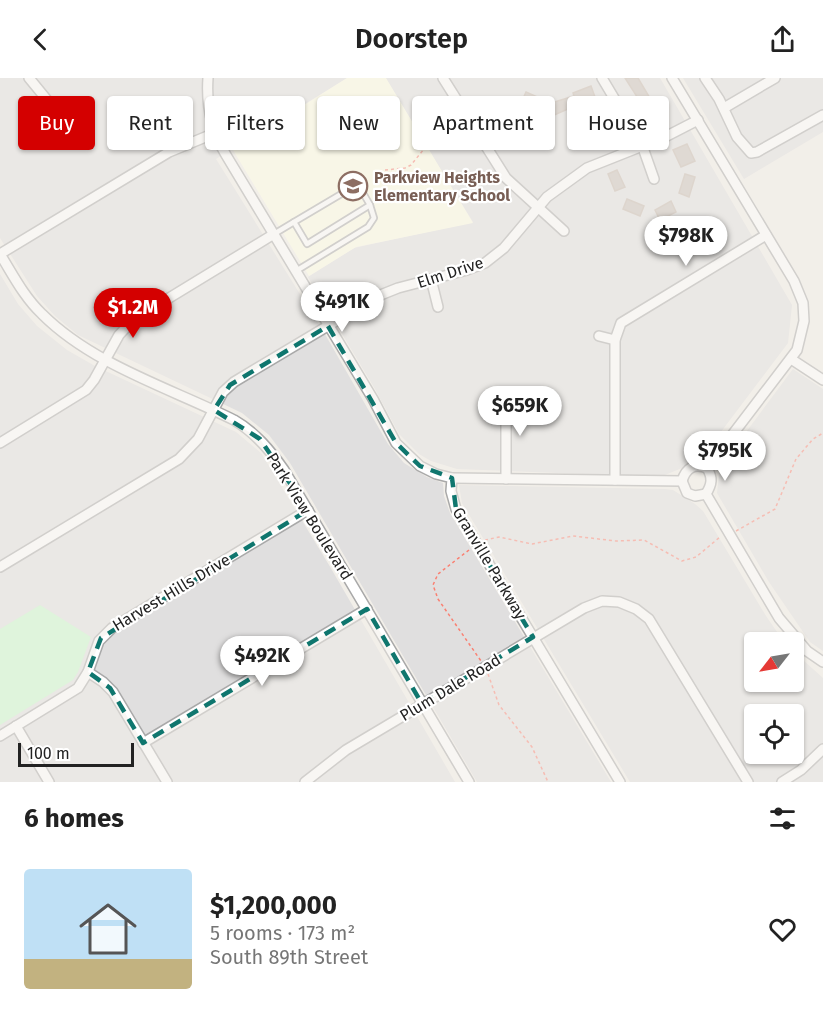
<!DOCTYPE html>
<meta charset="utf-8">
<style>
body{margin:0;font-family:"Fira Sans",sans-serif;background:#f2f2f2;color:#222;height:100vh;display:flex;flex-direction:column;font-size:22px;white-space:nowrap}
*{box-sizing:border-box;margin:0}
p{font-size:20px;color:#767676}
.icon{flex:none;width:33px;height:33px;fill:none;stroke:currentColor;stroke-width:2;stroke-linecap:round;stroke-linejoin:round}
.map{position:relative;height:704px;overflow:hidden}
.panel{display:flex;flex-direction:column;background:#fff;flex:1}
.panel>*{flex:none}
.top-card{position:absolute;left:18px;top:18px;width:788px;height:54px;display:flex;gap:12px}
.needle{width:39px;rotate:239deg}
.tools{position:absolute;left:744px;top:554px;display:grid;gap:12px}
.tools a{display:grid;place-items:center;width:60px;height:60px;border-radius:6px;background:#fff;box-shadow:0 2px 4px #0004;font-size:30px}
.scale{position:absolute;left:18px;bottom:15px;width:116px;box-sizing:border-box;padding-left:6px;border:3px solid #222;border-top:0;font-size:16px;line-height:21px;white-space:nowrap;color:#222;-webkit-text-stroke:4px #fff;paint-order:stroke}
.price{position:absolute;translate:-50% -51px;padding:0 14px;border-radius:21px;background:#fff;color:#222;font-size:20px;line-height:39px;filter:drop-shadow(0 2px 3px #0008)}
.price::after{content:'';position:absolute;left:50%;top:36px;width:18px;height:14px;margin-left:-9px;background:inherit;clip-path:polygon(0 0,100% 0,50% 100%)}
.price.current{background:#d40000;color:#fff}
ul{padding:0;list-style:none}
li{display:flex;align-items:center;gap:18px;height:150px;padding:0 24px}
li+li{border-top:2px solid #e0e0e0}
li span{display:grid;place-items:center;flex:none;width:168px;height:120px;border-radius:6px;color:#555}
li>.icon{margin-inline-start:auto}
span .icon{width:72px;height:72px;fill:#fffc;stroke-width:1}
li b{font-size:26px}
h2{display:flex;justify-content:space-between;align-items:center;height:72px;padding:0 24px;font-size:26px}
.chip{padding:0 21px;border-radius:6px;background:#fff;box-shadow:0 2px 4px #0004;font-size:21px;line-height:54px}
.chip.current{background:#d40000;color:#fff}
header{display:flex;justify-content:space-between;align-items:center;height:78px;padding:0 24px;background:#fff;font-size:27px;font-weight:600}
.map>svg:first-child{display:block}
</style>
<header><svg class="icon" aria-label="back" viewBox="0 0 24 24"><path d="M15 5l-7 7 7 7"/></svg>Doorstep<svg class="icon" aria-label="share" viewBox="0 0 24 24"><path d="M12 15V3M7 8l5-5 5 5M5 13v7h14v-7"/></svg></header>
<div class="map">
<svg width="823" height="704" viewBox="0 0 823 704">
<rect width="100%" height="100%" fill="#f2efe9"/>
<g fill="#e0dfdf" fill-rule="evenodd">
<path d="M0,0H347L216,81L326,258L388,366L404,385L427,399L443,405L444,418L450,435L611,704H477L290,385L269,357L242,335L78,257L55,238L37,218L0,160Z"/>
<path d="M384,0H660L792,227L788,265L699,383L660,399L457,391L431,383L419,376L399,356L375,311L308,199L354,170L473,144Z"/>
<path d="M683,0H823V54L744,101Z"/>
<path d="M0,196L18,226L37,248L67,272L95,288L236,354L261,375L329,487L455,704H0Z"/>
<path d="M793,291L823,311V573L810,564L769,504L717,415L720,389Z"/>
<path d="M459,407L665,411L673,412L695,426L703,433L766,538L784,564H754V603H794V574L823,600V704H630L462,425ZM754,636H794V675H754Z"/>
</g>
<path fill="#ffffe5" d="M347,0H386L473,145L356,169L309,198L233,72Z"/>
<path fill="#c8facc" d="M40,527L91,559L78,594L73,602L0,647V551Z"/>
<g fill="#c7bfb8" stroke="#c4b6ab" stroke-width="1.5">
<path d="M625,0H638L663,42L655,47Z"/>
<path d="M591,8L595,19L552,38L548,26L574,18L573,15Z"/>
<path d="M526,14L542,21L537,31L522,23Z"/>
<path d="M687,66L695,83L681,89L673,72Z"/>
<path d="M617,92L625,109L615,113L608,96Z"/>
<path d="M685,96L695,99L689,119L679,115Z"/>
<path d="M627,121L644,128L640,138L623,131Z"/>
<path d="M671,123L676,134L660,142L655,132Z"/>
</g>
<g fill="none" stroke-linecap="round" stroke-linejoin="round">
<g stroke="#a9a9a9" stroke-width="8">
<g id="lane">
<path d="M355,110L363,115L370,127L307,166L294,144L348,112Z"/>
<path d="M274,156L294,144"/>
<path d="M296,193L368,149L374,140L370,127"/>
</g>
</g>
<g stroke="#a9a9a9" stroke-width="12">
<g id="street">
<path d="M29,0L52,28"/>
<path d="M208,0C206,28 212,54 226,77L373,321L396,365L420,388L436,396L452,400L451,413L456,431L620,704"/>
<path d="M443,0L506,100L564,153"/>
<path d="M602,0L642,67L654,101"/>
<path d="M672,0L794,203L803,225L804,243L797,272L707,390"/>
<path d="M705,0L719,21L737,59L751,75L757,74L823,37"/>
<path d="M724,30L775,0"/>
<path d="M0,176C13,197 24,219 42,236C93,287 170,310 234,342C255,354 270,372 284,392L469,704"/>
<path d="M0,176L169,74L215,55"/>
<path d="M431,201L438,229"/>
<path d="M599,258L615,262"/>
<path d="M791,281L823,302"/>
<path d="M503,320L506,342V401"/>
<path d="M0,365L86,312L94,302L119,257L133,242L274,156"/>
<path d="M452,400L682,403"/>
<path d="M615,402V262L621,245L766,157"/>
<path d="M682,403C686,390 694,385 707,390"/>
<path d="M682,403L687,415L695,418L706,416"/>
<path d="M706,416L779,540L807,573L823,584"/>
<path d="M706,416C712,406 713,400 707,390"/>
<path d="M0,489L179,381L198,361L223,314L234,304L378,218L398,210L467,192L485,185L504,170L547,119L587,90L665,59L698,42"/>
<path d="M88,594L103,604L113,614L167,704"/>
<path d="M16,648L49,704"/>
<path d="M0,658L78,610L88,594L99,563L112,550L308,432"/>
<path d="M143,665L367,531"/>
<path d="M305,704L346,672L584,530L602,523L619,524L636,531L649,541L748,704"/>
<path d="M782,704L801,692L823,671"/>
</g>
</g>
<g stroke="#fa8072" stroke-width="1.5" stroke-dasharray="3 3" stroke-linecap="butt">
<path d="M385,92L405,90L411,87L424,71L463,47"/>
<path d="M736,453L775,431L796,381L813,361L823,355"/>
<path d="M485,462L499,459L532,466L573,458L616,463L644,462L682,483L696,479L720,459"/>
<path d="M469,472L438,496L433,507L438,521L481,583"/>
<path d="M488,596L499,627L532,669L548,704"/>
</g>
<use href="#lane" stroke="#fff" stroke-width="4.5"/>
<use href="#street" stroke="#fff" stroke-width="9"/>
</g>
<path d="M0 0H823V704H0ZM328,248L396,365L420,388L452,400L456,431L533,559L422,626L367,531L143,665L110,610L88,594L101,560L308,432L260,361L214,332L230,307Z" fill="#f2efe9" fill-opacity=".55" fill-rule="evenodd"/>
<path fill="none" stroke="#0f766e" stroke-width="4.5" stroke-dasharray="12 8" stroke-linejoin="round" d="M328,248L396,365L420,388L452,400L456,431L533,559L422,626L367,531L143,665L110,610L88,594L101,560L308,432L260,361L214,332L230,307Z"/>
<defs>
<g id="school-ring" transform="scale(1.5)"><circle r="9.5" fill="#fff" stroke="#8d6e63" stroke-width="1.5"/><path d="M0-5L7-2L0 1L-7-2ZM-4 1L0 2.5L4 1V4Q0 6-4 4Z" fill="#8d6e63"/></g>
</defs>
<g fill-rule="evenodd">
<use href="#school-ring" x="353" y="108"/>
</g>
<g text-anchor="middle" stroke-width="4.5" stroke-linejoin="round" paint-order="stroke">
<g font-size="16" font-weight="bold" fill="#785e54" stroke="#fff" text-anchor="start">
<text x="374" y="105">Parkview Heights<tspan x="374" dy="18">Elementary School</tspan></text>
</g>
<g font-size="16" fill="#222" stroke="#fff">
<text transform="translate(450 194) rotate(-18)" y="6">Elm Drive</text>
<text transform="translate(310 438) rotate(58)" y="6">Park View Boulevard</text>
<text transform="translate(490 485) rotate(59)" y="6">Granville Parkway</text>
<text transform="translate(171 514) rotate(-31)" y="6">Harvest Hills Drive</text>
<text transform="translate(450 609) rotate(-31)" y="6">Plum Dale Road</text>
</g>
</g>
</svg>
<div class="tools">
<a><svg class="needle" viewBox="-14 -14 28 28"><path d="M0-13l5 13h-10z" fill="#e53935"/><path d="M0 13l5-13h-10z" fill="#767676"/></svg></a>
<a><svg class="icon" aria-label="locate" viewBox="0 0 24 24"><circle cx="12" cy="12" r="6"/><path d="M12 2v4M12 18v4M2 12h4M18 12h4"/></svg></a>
</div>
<div class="scale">100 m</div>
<b class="price" style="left:686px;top:189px">$798K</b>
<b class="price" style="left:342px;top:255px">$491K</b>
<b class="price current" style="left:133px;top:261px">$1.2M</b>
<b class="price" style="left:520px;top:359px">$659K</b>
<b class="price" style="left:725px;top:404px">$795K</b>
<b class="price" style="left:262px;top:609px">$492K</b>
<div class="top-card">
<a class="chip current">Buy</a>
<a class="chip">Rent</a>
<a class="chip">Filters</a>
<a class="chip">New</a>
<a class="chip">Apartment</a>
<a class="chip">House</a>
</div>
</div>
<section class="panel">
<h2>6 homes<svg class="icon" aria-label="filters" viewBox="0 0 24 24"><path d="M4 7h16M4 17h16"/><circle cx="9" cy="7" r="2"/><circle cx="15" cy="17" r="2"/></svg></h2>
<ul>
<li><span style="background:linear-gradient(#bfe0f5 75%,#c2b280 0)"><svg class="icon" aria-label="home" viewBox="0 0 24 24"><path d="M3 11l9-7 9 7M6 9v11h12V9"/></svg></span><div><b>$1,200,000</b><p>5 rooms · 173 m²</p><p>South 89th Street</p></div><svg class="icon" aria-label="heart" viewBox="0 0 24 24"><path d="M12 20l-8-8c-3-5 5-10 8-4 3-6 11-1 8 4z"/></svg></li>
</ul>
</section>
